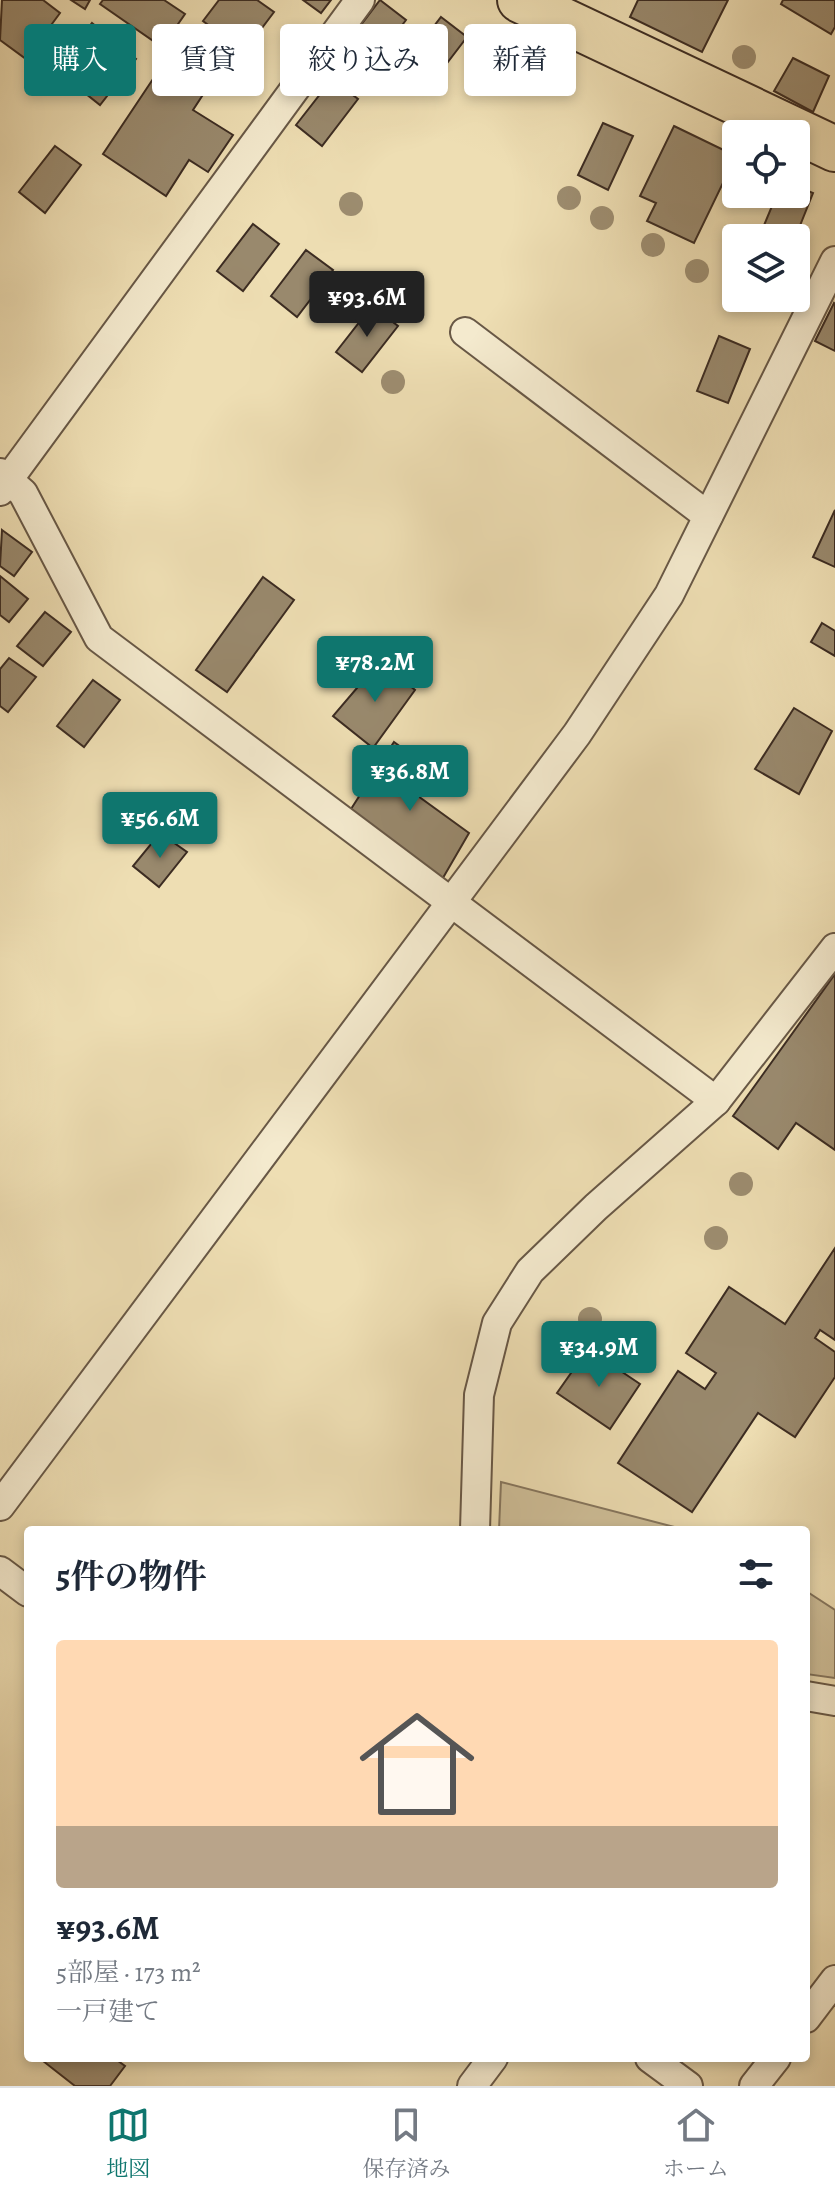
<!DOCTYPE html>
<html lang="ja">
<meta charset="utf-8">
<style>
body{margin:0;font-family:Alegreya,"Noto Serif JP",serif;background:#f6f6f7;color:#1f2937;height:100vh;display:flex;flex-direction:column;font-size:30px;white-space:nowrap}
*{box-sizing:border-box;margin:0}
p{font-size:26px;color:#747a83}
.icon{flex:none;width:44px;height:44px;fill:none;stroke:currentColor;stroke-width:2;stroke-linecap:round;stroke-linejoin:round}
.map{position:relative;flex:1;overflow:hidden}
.side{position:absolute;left:24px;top:1526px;width:786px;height:536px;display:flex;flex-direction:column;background:#fff;border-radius:8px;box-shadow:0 4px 12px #0003}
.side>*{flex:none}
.top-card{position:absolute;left:24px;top:24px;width:788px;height:72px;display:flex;gap:16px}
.controls{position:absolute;left:722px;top:120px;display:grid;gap:16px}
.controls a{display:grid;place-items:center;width:88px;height:88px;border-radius:8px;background:#fff;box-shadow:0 4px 12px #0003;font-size:40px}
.price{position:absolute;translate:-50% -68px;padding:0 18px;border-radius:8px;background:#0f766e;color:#fff;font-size:26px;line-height:52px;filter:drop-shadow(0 2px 4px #0008)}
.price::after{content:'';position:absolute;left:50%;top:48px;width:24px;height:18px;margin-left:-12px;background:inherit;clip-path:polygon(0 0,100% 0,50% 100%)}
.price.selected{background:#222;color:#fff}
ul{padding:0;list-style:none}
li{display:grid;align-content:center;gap:16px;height:424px;padding:0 32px}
li span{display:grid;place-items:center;height:248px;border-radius:8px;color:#555}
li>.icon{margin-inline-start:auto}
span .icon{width:144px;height:144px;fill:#fffc;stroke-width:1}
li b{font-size:34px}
h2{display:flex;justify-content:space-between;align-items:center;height:96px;padding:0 32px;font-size:34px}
.chip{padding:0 28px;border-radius:8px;background:#fff;box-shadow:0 4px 12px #0003;font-size:28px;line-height:72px}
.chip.selected{background:#0f766e;color:#fff}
.tab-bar{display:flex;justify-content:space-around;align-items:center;height:112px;border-top:2px solid #e0e1e3;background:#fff;font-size:22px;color:#747a83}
.tab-bar a{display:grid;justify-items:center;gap:4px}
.tab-bar .selected{color:#0f766e}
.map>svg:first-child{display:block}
</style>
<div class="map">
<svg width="835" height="2086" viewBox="0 0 835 2086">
<rect width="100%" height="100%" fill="#eedeb3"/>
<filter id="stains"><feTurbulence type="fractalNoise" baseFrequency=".0025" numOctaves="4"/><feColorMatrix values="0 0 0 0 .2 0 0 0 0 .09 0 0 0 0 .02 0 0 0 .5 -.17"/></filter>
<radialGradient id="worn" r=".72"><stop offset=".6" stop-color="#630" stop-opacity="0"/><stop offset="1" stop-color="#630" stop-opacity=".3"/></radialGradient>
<g fill="#d0c09a" stroke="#86765e" stroke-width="2">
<path d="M501,1482L686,1530H499Z"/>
<path d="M806,1591L835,1610V1678L806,1674Z"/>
</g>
<g fill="#99896d" stroke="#3c2c22" stroke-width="2">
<path d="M2,0H43L60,13L26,59L0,40Z"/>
<path d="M71,0H90L85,9Z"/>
<path d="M103,0H164L185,14L162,47L100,4Z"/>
<path d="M219,0H257L274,12L244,52L203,21Z"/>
<path d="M303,0H331L321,13Z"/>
<path d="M380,0L406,20L371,66L345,46Z"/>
<path d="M638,0H728L702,52L630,17Z"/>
<path d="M783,0H835V27L831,34L781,4Z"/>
<path d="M441,17L467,37L431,84L405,64Z"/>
<path d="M92,23L136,59L100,105L56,70Z"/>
<path d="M181,37L223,64L193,110L233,135L208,172L189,160L166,196L103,154Z"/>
<path d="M793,58L829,76L813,112L774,91Z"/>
<path d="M332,79L358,99L322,146L296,125Z"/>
<path d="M603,123L633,136L608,190L578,175Z"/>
<path d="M674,126L736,156L694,243L647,221L656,203L640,196Z"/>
<path d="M55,146L81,165L45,213L19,192Z"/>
<path d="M796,186L813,193L795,238H769L760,235L777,194H796Z"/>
<path d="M253,224L279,244L243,291L217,271Z"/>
<path d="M306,250L333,270L297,317L271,296Z"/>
<path d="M834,303L835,304V351L815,341Z"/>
<path d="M372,306L398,326L362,372L336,352Z"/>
<path d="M719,336L750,349L728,403L697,391Z"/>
<path d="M835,510V567L813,557Z"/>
<path d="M2,530L32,552L14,576L0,566Z"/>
<path d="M0,576L28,599L9,622L0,615Z"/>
<path d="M263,577L294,600L227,692L196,670Z"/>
<path d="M45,612L71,632L43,666L17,646Z"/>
<path d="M822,623L835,631V656L811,642Z"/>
<path d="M9,658L36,677L8,712L0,706V669Z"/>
<path d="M380,661L415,690L373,748L333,716Z"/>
<path d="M93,680L120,700L84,747L57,726Z"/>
<path d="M794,708L832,731L799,794L755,769Z"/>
<path d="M394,742L435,772L418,796L469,833L440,883L351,809Z"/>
<path d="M160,833L187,852L159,887L133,866Z"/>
<path d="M835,974V1150L796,1123L778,1149L733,1116Z"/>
<path d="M835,1248V1340L820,1330L815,1338L835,1352V1377L795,1437L758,1413L692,1512L618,1463L678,1371L705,1389L716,1373L686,1353L729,1287L785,1324Z"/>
<path d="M588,1349L640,1384L610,1429L557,1393Z"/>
<path d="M46,2058H114L125,2066L110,2086H75L43,2061Z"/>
</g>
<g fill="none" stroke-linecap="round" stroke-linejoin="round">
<g stroke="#685846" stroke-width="32">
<g id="street">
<path d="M465,332L708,516"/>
<path d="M0,473L23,493L99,638L716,1101"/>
<path d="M0,491L360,0"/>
<path d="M0,1506L577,734L669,595L835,261"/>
<path d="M475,1530L479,1395L497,1323L530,1271L596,1207L716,1101L835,948"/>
<path d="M0,1571L28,1592"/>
<path d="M806,1696L835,1701"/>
<path d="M806,2018L835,1980"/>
<path d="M650,2058L688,2086"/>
<path d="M472,2086L493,2058"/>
<path d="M754,2086L776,2058"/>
</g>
</g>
<g stroke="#3c2c22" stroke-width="48">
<path id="primary" d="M520,0L835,149"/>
</g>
<use href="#street" stroke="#f4eace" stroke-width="28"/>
<use href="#primary" stroke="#eedeb3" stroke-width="44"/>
</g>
<g fill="#9d8d70">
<circle cx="744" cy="57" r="12"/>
<circle cx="569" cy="198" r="12"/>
<circle cx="351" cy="204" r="12"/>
<circle cx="602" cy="218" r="12"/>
<circle cx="653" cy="245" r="12"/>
<circle cx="697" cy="271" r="12"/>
<circle cx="393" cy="382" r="12"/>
<circle cx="741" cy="1184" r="12"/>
<circle cx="716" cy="1238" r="12"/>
<circle cx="590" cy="1319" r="12"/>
</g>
<rect width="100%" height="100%" filter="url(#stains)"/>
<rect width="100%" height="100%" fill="url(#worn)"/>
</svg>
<div class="controls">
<a><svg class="icon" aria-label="locate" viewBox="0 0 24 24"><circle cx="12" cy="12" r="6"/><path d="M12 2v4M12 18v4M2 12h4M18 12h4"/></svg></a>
<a><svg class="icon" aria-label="layers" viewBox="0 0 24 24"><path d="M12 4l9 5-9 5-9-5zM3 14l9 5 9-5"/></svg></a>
</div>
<b class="price selected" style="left:367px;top:339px">¥93.6M</b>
<b class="price" style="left:375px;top:704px">¥78.2M</b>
<b class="price" style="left:410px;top:813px">¥36.8M</b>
<b class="price" style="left:160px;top:860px">¥56.6M</b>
<b class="price" style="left:599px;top:1389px">¥34.9M</b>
<div class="top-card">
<a class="chip selected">購入</a>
<a class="chip">賃貸</a>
<a class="chip">絞り込み</a>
<a class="chip">新着</a>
</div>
<section class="side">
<h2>5件の物件<svg class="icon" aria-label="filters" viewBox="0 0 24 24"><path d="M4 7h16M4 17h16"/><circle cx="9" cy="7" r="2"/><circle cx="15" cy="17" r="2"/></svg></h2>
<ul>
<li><span style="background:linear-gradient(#ffd9b3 75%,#b9a48a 0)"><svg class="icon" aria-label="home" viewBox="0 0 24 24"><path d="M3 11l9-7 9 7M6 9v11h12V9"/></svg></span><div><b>¥93.6M</b><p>5部屋 · 173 m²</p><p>一戸建て</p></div></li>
</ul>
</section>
</div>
<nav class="tab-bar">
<a class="selected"><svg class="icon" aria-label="map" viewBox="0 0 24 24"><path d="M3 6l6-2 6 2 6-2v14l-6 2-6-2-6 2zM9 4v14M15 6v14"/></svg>地図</a>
<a><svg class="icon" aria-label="saved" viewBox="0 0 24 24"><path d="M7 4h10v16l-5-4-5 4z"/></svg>保存済み</a>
<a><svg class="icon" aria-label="home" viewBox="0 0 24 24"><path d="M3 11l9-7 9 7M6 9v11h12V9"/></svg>ホーム</a>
</nav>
